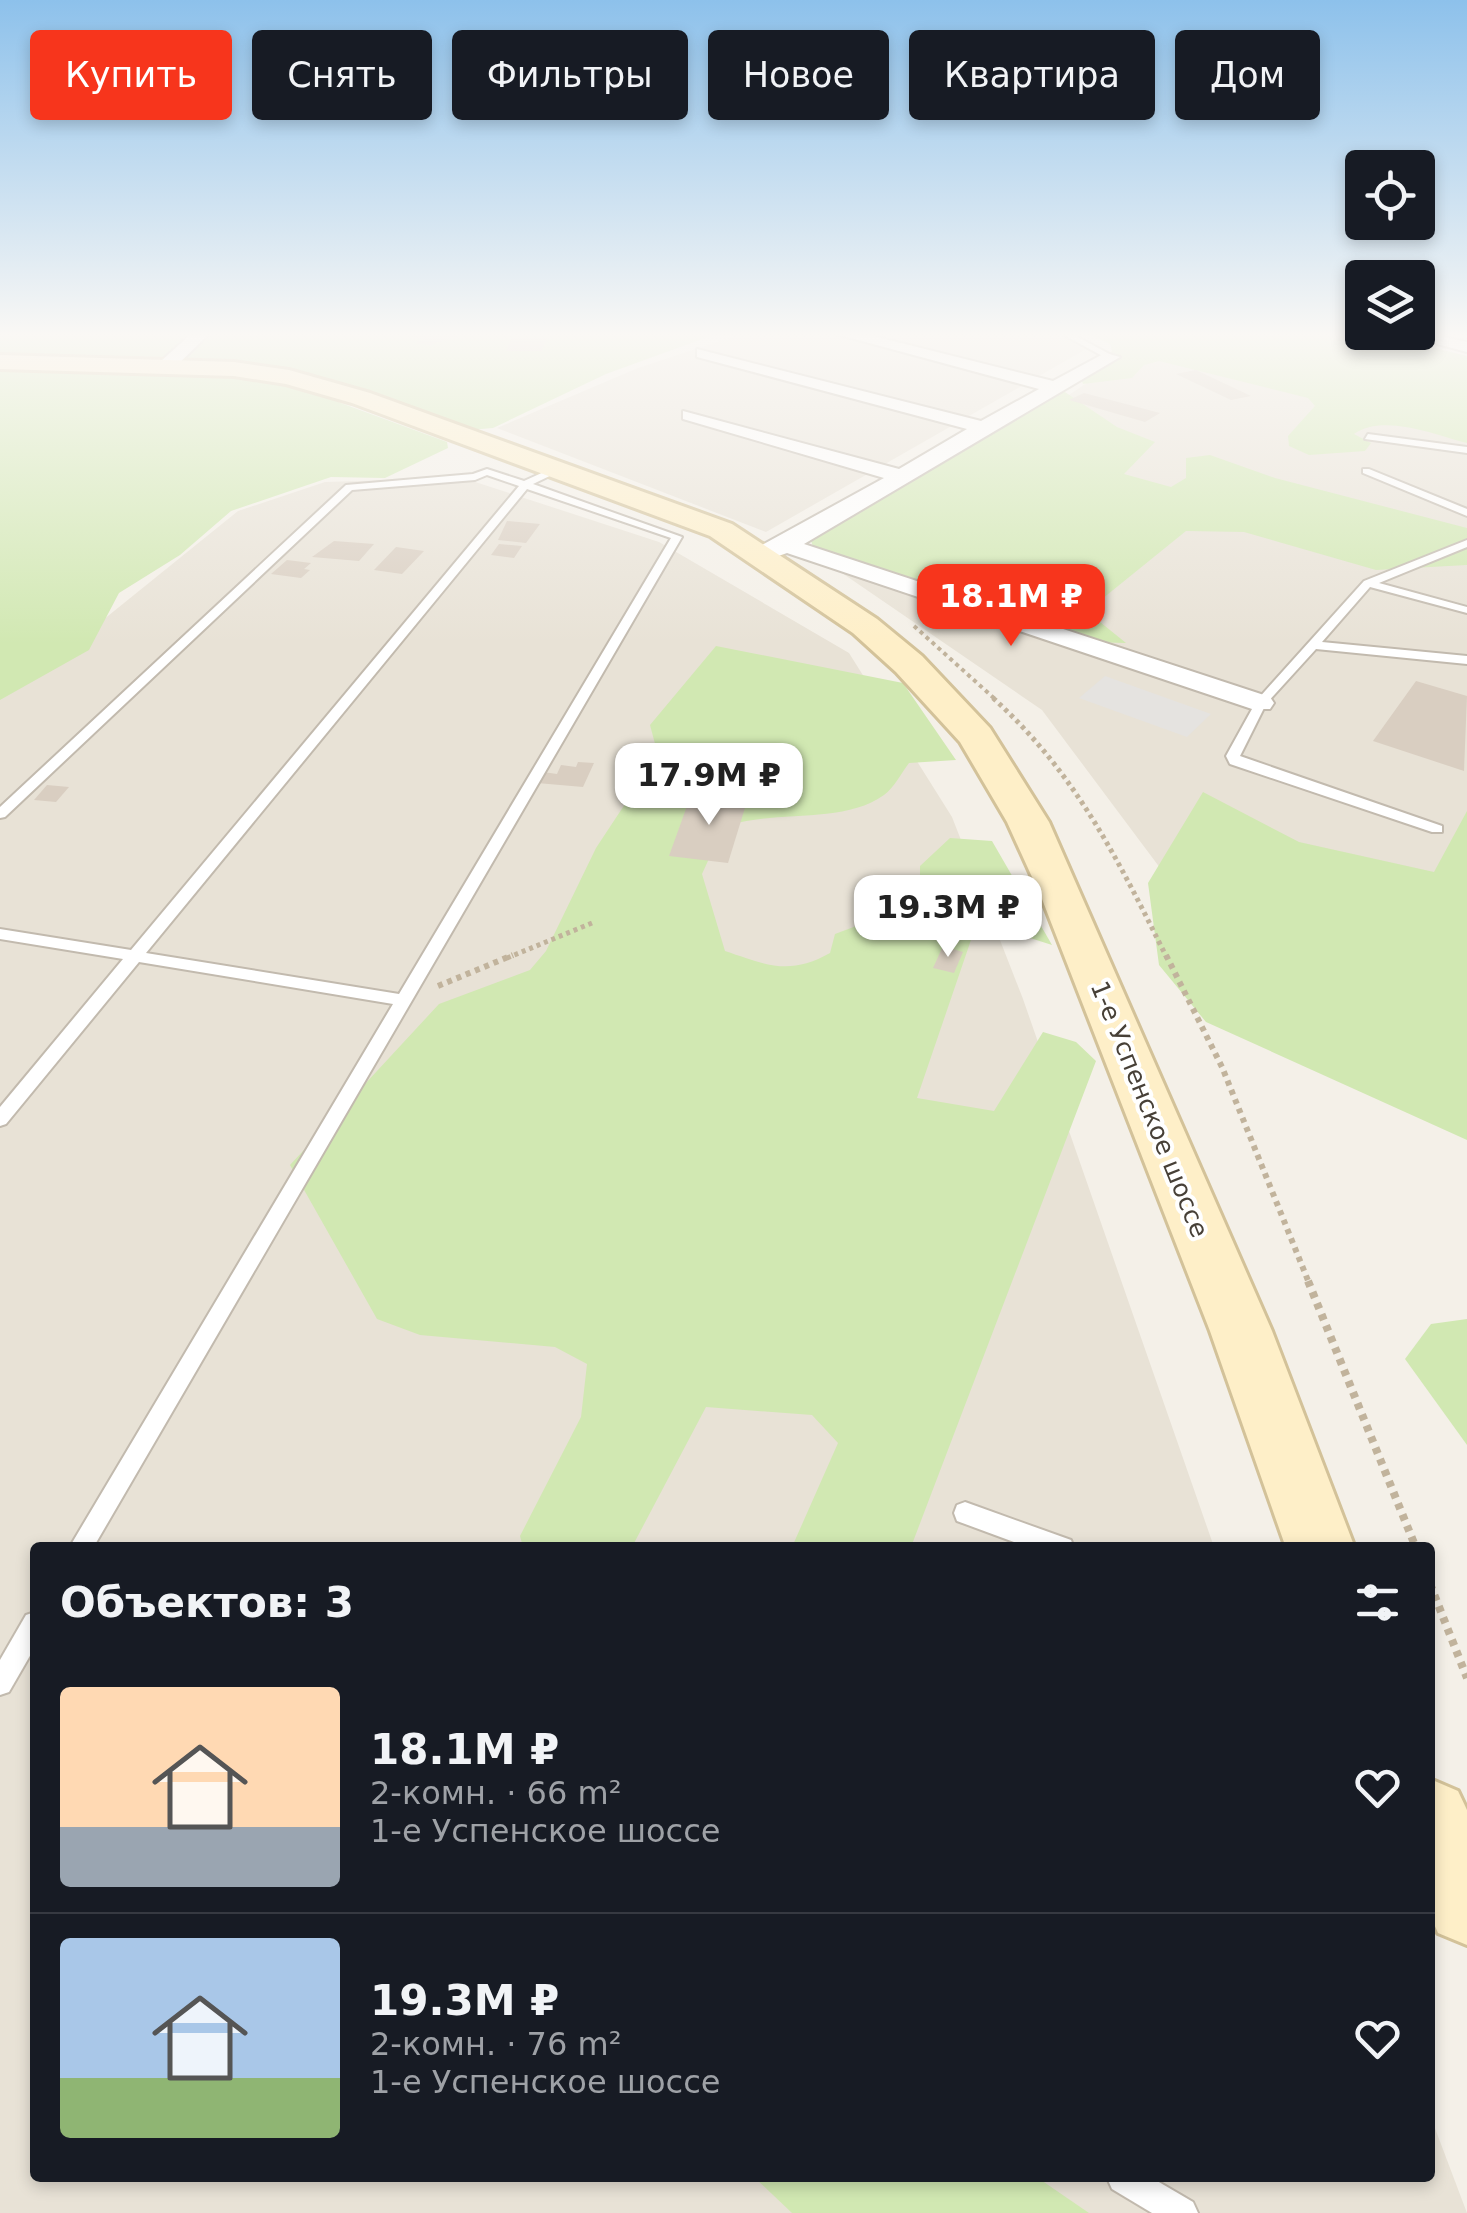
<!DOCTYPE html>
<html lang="ru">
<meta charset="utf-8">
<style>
body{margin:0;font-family:"DejaVu Sans",sans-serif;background:#20242c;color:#f1f3f6;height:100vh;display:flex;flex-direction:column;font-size:38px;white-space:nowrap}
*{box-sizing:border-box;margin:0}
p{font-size:32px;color:#9ea1a6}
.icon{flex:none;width:55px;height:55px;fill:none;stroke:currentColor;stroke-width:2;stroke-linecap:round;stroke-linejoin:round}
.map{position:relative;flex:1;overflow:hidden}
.details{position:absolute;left:30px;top:1542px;width:1405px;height:640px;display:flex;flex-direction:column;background:#171b24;border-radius:10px;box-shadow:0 5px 15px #0003}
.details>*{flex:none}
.banner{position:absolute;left:30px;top:30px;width:1408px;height:90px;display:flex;gap:20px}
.tools{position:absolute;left:1345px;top:150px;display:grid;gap:20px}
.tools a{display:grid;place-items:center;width:90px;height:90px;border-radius:10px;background:#171b24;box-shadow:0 5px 15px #0003;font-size:50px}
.price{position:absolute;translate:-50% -85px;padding:0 22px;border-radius:20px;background:#fff;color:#222;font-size:32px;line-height:65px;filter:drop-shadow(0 2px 5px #0008)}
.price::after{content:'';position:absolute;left:50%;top:60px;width:30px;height:22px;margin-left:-15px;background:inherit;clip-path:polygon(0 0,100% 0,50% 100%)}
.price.current{background:#f7351c;color:#fff}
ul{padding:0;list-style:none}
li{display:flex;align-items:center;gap:30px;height:250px;padding:0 30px}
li+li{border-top:2px solid #363941}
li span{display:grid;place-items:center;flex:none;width:280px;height:200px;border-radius:10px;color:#555}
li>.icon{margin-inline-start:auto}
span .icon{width:120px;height:120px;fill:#fffc;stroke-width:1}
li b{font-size:42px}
h2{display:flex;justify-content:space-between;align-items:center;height:120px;padding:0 30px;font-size:42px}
.tag{padding:0 35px;border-radius:10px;background:#171b24;box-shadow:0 5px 15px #0003;font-size:35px;line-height:90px}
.tag.current{background:#f7351c;color:#fff}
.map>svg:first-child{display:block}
</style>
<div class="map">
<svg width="1467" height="2213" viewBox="0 0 1467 2213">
<rect width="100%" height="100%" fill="#f4f0e8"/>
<g fill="#e8e2d6">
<path d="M741,334H1074L1095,344L766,532L497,428L638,368Z"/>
<path d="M1136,350L1467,439V954L1181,896L1042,710L823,560Z"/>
<path d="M463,478L659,542L849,653L952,817L1023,999L1214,1547L35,1548V2178H1430V2115L1467,2213H0V682L72,645L238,511L325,482Z"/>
</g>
<g fill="#d1e8b2">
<path d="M0,334H716L606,374L493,428L469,430L296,373L0,355Z"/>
<path d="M1089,334H1377L1467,356V443C1436,435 1383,413 1354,434L1371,443L1365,451L1309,455L1289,446L1288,436L1315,406L1308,398L1159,361L1144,365L1132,378L1083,384L1080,376L1112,351L1110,344Z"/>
<path d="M0,366L208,373L300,388L447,442L448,448L385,478L331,477L231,511L180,555L119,593L89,650L0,700Z"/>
<path d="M1059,388L1117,427L1155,442L1124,474L1171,487L1186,478V458L1210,455L1275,478L1467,528V565L1376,570L1244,532L1186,531L1102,599L1079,605L1126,643L1091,642L816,554L809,536Z"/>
<path d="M716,646L903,683L956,760L909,763C902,772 894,788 884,795C841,826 771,808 723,828L702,874L725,951C767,965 789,976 830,953L835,934L920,902V866L950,838L992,841L1052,945L996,927L972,937L917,1098L994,1111L1043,1032L1076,1042L1096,1061L911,1547H792L838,1443L812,1415L706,1407L632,1547H523L520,1536L581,1417L587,1364L555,1347L420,1335L377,1319L290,1165L439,1004L530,970L546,951L596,848L627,801L654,799L666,785L650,725Z"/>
<path d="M1203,792L1299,842L1434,872L1467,811V1140L1206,1022L1159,965L1148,883Z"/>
<path d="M1467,1319V1445L1405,1359L1431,1324Z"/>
<path d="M755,2178H1038L1089,2213H792Z"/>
</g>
<path fill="#e5e3e0" d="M1105,676L1211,714L1187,737L1079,698Z"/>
<g fill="#d9cec1">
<path d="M416,334H454L461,335L430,345L415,343L423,339L411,337Z"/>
<path d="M512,338H547L542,351H506Z"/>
<path d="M1196,370L1251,396L1231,400L1176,374Z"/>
<path d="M1084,393L1160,413L1145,422L1069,400Z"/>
<path d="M507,521L540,524L526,543L498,540Z"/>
<path d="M334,541L374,544L359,561L312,557Z"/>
<path d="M499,544L522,546L514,558L491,555Z"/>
<path d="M396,547L424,551L402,574L374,570Z"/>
<path d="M287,560L311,563L304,569L310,570L301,578L271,574Z"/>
<path d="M1416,681L1467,696L1464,771L1373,741Z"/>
<path d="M578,762L594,763L583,787L537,783L543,772L557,774L561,765L576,767Z"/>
<path d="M47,785L69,787L56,802L34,800Z"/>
<path d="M692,792L748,798L728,863L669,856Z"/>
<path d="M943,946L963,952L954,973L933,968Z"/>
</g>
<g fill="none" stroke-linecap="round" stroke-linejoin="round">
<g stroke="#c2baae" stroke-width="4">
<g id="service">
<path d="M1062,334H1072L1115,357L1108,359Z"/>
<path d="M1368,434L1467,447V453L1365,439Z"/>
<path d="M557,466L562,469L560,471L533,484L682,537L93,1548H69L393,1004L139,962L6,1124L0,1126V1107L123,959L0,939V929L131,950L519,486L487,475L475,480L352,490L5,817L0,818V807L346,485L473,474L487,469L524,481ZM527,489L671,538L399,994L146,953Z"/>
<path d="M1363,469H1369L1467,509V516L1363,473Z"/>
<path d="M1467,540V547L1379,583L1467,607V613L1370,587L1322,642L1467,656V664L1316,649L1266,704L1240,756L1442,826V832H1432L1230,764L1226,756L1257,700L1364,581Z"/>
<path d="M965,1502L1071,1540L1074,1548H1030L957,1521L954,1513L957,1505Z"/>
<path d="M35,1612V1647L9,1692L0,1695V1660L26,1615Z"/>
<path d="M1107,2178H1152L1193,2202L1198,2213H1152L1112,2189Z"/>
</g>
</g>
<g stroke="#c2baae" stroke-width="4">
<g id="minor">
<path d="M191,334H209L172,370H160V362Z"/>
<path d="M836,334H865L1053,381L1105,353L1120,357L804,544L1270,697L1274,703L1270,709H1252L787,553L761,562L753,560V550L884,478L683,419V411L899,469L967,429L697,357V349L981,421L1039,389Z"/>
<path d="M1400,334H1431L1467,342V352Z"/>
</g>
</g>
<g stroke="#d3c299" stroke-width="6">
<g id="secondary">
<path d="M0,355L234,362L289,370L370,393L732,524L877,619L922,656L990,728L1049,822L1272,1331L1355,1548H1286L1210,1331L1042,899L1007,822L960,742L896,672L853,633L710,536L352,403L286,384L234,376L0,369Z"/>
<path d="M1430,1779L1458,1791L1467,1810V1945L1438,1933L1430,1915Z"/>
</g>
</g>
<path stroke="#c1b39c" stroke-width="4" stroke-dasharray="4 4" stroke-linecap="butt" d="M914,626L996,700"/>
<g stroke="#c1b39c" stroke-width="5" stroke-dasharray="4 4" stroke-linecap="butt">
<path d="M993,698C1076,773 1118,860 1167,958"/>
<path d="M507,958L592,923"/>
</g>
<g stroke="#c1b39c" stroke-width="6" stroke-dasharray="5 5" stroke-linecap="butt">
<path d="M1166,955L1222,1067L1309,1283"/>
<path d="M438,986L513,955"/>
</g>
<g stroke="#c1b39c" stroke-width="8" stroke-dasharray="6 6" stroke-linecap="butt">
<path d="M1308,1281L1416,1548"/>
<path d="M1430,1584L1467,1678"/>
</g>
<use href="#service" fill="#fff" fill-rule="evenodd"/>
<use href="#minor" fill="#fff" fill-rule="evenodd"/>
<use href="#secondary" fill="#feefc8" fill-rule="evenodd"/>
</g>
<linearGradient id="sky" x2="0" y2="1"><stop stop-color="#8dc1eb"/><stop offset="0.52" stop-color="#faf8f5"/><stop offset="1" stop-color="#faf8f5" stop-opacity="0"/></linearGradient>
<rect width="1467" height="644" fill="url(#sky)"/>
<g text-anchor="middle" stroke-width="8" stroke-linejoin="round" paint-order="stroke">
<g font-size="25" fill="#474037" stroke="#fff">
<text transform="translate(1150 1109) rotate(68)" y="9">1-е Успенское шоссе</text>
</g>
</g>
</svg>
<div class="tools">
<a><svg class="icon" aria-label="locate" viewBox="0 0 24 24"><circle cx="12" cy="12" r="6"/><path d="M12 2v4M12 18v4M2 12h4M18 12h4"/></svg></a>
<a><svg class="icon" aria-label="layers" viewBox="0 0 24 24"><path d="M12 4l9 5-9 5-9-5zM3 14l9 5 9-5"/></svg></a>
</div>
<b class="price current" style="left:1011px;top:649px">18.1M ₽</b>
<b class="price" style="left:709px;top:828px">17.9M ₽</b>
<b class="price" style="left:948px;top:960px">19.3M ₽</b>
<div class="banner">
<a class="tag current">Купить</a>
<a class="tag">Снять</a>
<a class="tag">Фильтры</a>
<a class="tag">Новое</a>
<a class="tag">Квартира</a>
<a class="tag">Дом</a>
</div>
<section class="details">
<h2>Объектов: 3<svg class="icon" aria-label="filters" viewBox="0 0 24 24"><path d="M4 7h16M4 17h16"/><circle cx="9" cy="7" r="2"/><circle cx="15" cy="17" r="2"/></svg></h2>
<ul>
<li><span style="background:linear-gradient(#ffd9b3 70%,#9aa5b1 0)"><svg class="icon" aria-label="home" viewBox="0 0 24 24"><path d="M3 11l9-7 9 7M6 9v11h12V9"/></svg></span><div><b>18.1M ₽</b><p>2-комн. · 66 m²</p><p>1-е Успенское шоссе</p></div><svg class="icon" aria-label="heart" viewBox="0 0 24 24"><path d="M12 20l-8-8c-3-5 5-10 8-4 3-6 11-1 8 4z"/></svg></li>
<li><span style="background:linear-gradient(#a9c7e8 70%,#8fb573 0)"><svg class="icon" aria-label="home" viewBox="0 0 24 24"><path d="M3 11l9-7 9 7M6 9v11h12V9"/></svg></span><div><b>19.3M ₽</b><p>2-комн. · 76 m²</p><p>1-е Успенское шоссе</p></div><svg class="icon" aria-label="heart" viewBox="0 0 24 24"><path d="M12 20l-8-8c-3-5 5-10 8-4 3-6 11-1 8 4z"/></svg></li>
</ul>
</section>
</div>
